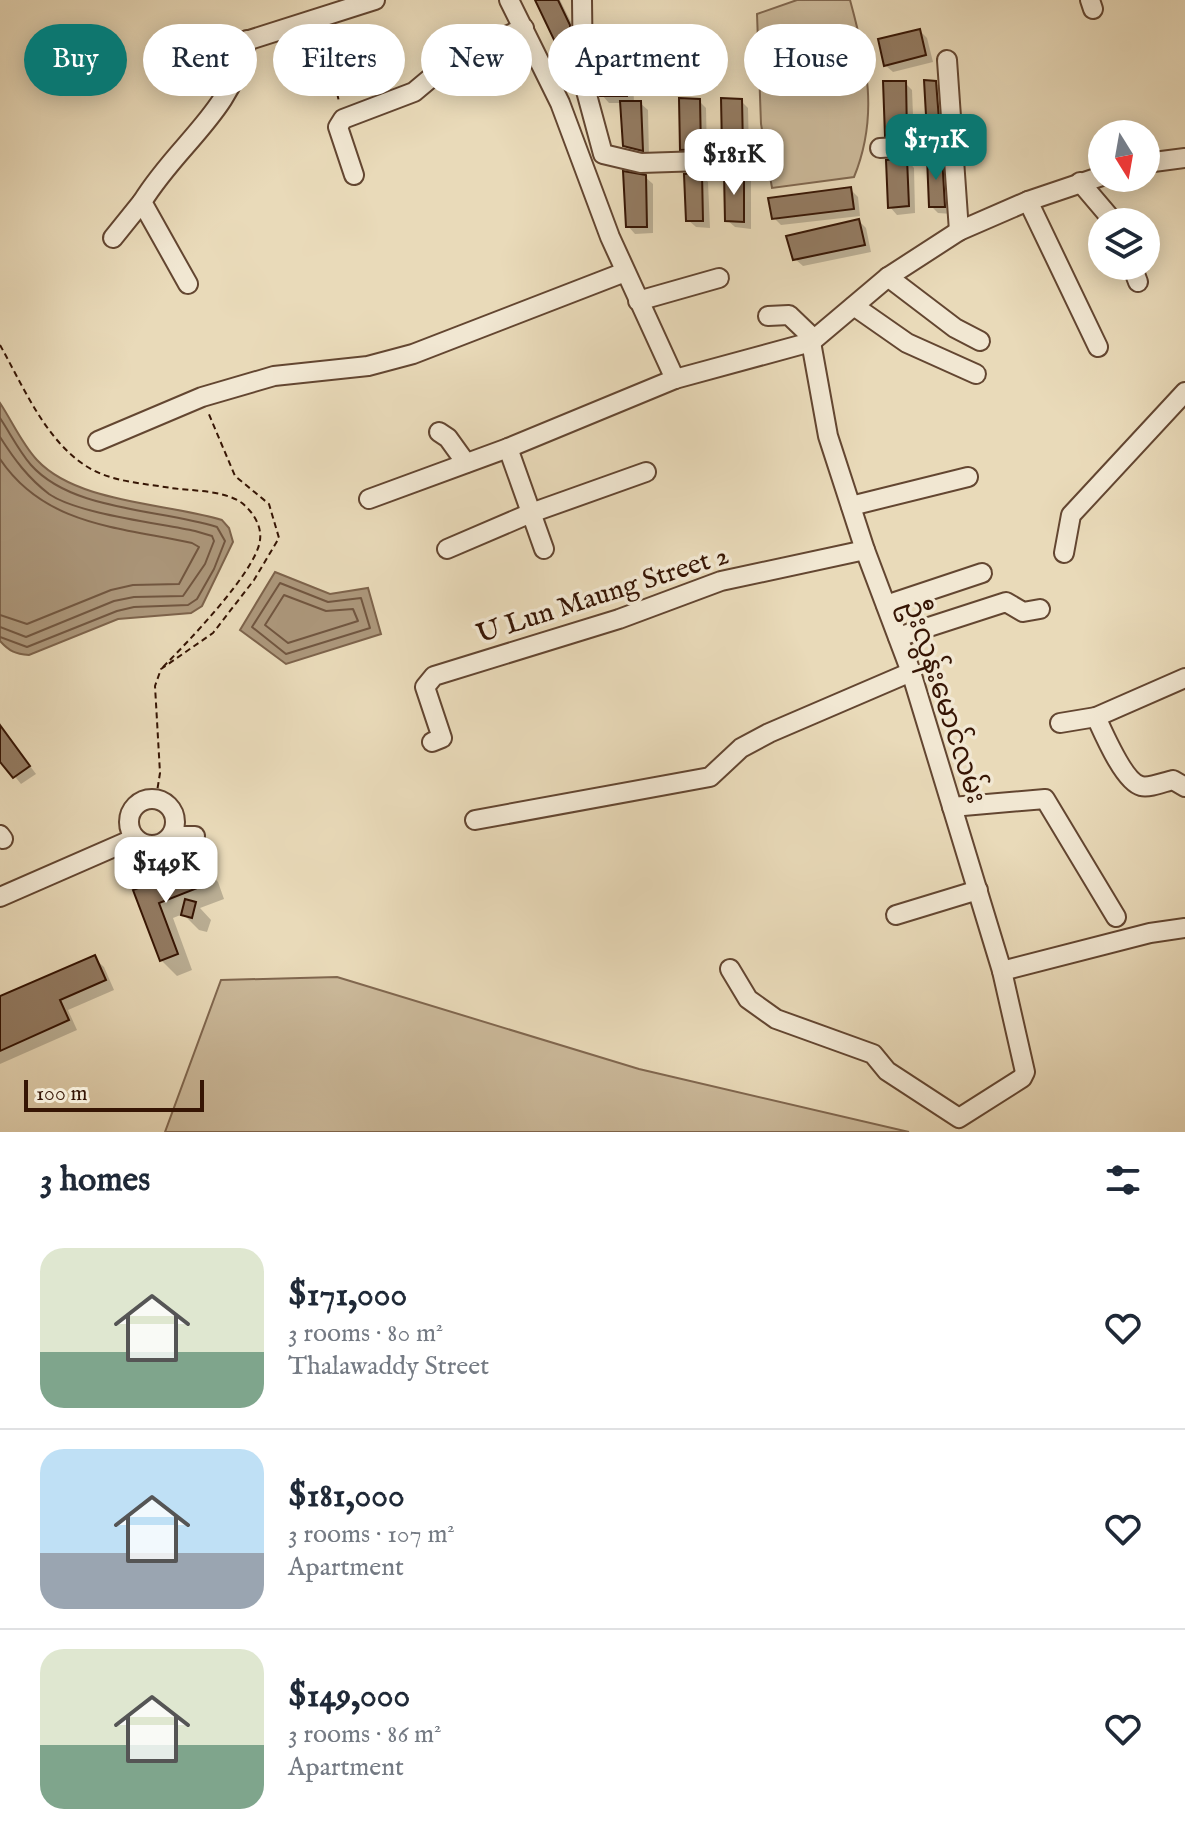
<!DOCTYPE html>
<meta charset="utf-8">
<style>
body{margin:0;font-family:"IM FELL English","Noto Sans Myanmar",serif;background:#f6f6f7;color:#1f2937;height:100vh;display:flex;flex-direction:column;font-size:30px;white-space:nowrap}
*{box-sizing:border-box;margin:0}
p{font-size:26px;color:#747a83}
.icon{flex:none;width:44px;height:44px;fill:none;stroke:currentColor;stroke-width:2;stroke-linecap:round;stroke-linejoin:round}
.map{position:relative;height:1132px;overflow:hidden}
.panel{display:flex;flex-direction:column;background:#fff;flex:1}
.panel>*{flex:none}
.top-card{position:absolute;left:24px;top:24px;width:1138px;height:72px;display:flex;gap:16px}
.needle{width:52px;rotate:169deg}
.controls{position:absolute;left:1088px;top:120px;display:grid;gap:16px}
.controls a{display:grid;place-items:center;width:72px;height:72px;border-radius:50%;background:#fff;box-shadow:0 4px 20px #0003;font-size:40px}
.scale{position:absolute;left:24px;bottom:20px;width:180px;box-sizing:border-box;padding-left:8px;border:4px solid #361504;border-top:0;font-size:22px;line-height:28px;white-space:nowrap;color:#361504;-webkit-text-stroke:6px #f1e7d2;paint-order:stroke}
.price{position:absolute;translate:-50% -68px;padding:0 18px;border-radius:16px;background:#fff;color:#222;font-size:26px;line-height:52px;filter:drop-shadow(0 2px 4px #0008)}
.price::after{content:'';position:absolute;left:50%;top:48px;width:24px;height:18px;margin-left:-12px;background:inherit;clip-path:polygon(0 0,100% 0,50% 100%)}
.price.on{background:#0f766e;color:#fff}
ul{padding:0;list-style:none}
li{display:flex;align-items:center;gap:24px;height:200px;padding:0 40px}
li+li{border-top:2px solid #e0e1e3}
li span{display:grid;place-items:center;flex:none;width:224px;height:160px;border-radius:24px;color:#555}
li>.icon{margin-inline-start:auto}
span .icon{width:96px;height:96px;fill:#fffc;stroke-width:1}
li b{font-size:34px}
h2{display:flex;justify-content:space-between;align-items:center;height:96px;padding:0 40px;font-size:34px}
.tag{padding:0 28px;border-radius:36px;background:#fff;box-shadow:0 4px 20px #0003;font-size:28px;line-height:72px}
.tag.on{background:#0f766e;color:#fff}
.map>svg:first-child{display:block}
</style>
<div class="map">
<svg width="1185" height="1132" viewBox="0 0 1185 1132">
<rect width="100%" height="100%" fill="#e9dab9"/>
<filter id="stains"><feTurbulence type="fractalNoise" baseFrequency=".0025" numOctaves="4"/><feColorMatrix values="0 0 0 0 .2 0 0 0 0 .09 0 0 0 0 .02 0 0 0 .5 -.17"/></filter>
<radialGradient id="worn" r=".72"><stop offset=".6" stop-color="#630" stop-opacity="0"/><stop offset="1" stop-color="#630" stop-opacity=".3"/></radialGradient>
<g fill="#cbb99a" stroke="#80674f" stroke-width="2">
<path d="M797,0H850C867,62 879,116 854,177L772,188L761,124L757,14Z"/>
<path d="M337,977L639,1069L909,1132H165L221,980Z"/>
</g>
<g fill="#ac977b" stroke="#7d634b" stroke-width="2">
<path d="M0,403C12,421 22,444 37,460C77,503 166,503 222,520L229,528L233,542L202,606L191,613L118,619L29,655C15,654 9,651 0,641Z"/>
<path d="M275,572L330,594L368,588L381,634L286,664L240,630Z"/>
</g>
<g fill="#0003">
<path d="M537,0H560L577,34V45L565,51L558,43Z"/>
<path d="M639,30L647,37V57L632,56L634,103H640L648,110L649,157L633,153L625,146L622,103H609L602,95L597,78Z"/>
<path d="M920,31L927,38L933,62L893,72L885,65Z"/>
<path d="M702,32L710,39L709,65L682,64L675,57Z"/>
<path d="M905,83L912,90L914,141L894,142L887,135Z"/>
<path d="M936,83L943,90L946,139L936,140L929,132Z"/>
<path d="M699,101L706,108L707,156H689L682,149Z"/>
<path d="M741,101L748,108L749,154L732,155L724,148Z"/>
<path d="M941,159L948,166L952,214L938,213L931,206Z"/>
<path d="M907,160L914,168L915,213L897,215L890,207Z"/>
<path d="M743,174L751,181V229L735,227L727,220Z"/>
<path d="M701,175L708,182L710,228L696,227L688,220Z"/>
<path d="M645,177L653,184V233L635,234L628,226Z"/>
<path d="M850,189L858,197L860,216L781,225L774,218Z"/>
<path d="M859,221L866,228L871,252L803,266L795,259Z"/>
<path d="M0,738L12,742L36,774L21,784L0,758Z"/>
<path d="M202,866L218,882L224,899L200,908L211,920L207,932L199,930L183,914L173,918L192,970L177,976L161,960L135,891Z"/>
<path d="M94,958L104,967L114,990L68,1010L77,1030L0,1064V999Z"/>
</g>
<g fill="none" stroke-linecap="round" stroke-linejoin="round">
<g stroke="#715640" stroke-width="2">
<path d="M0,418C10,433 19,451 31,465C72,511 159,509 217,527L225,541L214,569L197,599L188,605L134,607L117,611L27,647L0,637"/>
<path d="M0,437C14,459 28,478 49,494C78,514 158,523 195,531L212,536L214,541L205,564L183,596L134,597L114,601L26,637L0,627"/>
<path d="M0,459C45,526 119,527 192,543L199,547L179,584L133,585L111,590L27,624L0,615"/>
<path d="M280,583L328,602L361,598L370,628L286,654L252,627Z"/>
<path d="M284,595L326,611L353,609L358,621L288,643L265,625Z"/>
</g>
</g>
<g fill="#937b62" stroke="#361504" stroke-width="2">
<path d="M535,0H558L570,25V37L556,44Z"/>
<path d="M594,25L640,28L641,50H625L627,96H600L595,78Z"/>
<path d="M675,29L703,30V59L673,58Z"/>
<path d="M920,29L926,55L884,66L878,39Z"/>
<path d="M924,80L936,81L940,133H927Z"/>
<path d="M883,81H906L907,134L885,136Z"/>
<path d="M679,98L700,99L701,149L680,150Z"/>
<path d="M721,98L742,99L743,148H722Z"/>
<path d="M620,101H641L643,151L623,146Z"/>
<path d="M942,156L945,207H929L927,157Z"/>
<path d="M907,158L909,206L888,208L886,160Z"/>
<path d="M623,171L646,175L647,227H626Z"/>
<path d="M724,172H744V222L725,221Z"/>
<path d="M702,173L703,221H686L684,174Z"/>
<path d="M851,187L854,209L772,219L768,198Z"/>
<path d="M859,219L865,245L793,260L786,236Z"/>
<path d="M0,725L30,766L13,778L0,762Z"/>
<path d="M202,864L210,883L159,903L178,954L160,961L133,890Z"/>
<path d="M185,899L196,902L192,918L181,915Z"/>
<path d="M95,955L106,980L60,1000L69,1020L0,1051V996Z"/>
</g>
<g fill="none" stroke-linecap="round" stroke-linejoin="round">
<g stroke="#634631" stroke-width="22">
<g id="minor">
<path d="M509,0L560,103L610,237L675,379"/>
<path d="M582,0L583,80L603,154L641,163L764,159"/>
<path d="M1090,0L1093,9"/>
<path d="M199,56L375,0"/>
<path d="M947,60L959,231"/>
<path d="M880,148L950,144"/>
<path d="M1146,163L1185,158"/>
<path d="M354,175L338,127L343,119L414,92L451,61L524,28"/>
<path d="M1080,182L1114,222"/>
<path d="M1028,201L1098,347"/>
<path d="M113,238L142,202"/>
<path d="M1132,266L1138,282"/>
<path d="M888,277L955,328L980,341"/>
<path d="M188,284L142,202C179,142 232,113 247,40"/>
<path d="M638,301L719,278"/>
<path d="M854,306L907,343L976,374"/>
<path d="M768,316L789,315L814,339"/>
<path d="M439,432L448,438L466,463"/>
<path d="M98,441L202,397L274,376L368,366L413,354L625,272"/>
<path d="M508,448L544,549"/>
<path d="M369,499L508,448L675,379L811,342L888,277L959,231L1028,201L1102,176"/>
<path d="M851,506L968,477"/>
<path d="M447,549L531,513L646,472"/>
<path d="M1064,553L1071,515L1185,392"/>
<path d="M886,605L982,573"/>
<path d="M898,637L1006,602L1023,612L1040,609"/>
<path d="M1096,717C1103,732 1124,782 1141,786C1150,788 1164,782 1173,780L1185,787"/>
<path d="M1060,723L1096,717L1185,678"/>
<path d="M432,742L442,738L425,687L434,676L619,619L721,581L865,550"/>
<circle cx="152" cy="822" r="23"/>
<path d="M952,807L1045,799L1116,917"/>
<path d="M475,820L710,777L741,748L769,733L911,672"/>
<path d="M0,835L3,839"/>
<path d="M173,836H195"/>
<path d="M0,897L135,838"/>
<path d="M896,915L978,890"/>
<path d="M730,969L748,999L776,1019L873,1054L887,1071L959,1118L1022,1078L1025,1072L1002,971L911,672L865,550L828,436L811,342"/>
<path d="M1002,971L1150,933L1185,928"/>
</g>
</g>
<g stroke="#361504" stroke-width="2" stroke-dasharray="6 4" stroke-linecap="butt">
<path d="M302,90L334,78L339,102"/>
<path d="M0,345C23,386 44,437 83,464C108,482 142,483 171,488C192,491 224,490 242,503C253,512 262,526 260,540C257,571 184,646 161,669"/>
<path d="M156,798L160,773L155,686L161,669L213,633L254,580L279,538L269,504L235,476L208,412"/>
</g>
<use href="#minor" stroke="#f1e7d2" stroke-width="18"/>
</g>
<g text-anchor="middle" stroke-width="7" stroke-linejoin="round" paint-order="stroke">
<g font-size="28" fill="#361504" stroke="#f1e7d2">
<text transform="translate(602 593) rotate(-18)" y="10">U Lun Maung Street 2</text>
<text transform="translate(946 701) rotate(72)" y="10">ဦးလွန်းမောင်လမ်း</text>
</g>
</g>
<rect width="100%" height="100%" filter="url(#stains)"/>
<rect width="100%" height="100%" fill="url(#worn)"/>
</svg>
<div class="controls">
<a><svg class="needle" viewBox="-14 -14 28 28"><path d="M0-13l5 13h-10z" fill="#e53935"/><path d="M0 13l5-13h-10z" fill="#747a83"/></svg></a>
<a><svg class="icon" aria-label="layers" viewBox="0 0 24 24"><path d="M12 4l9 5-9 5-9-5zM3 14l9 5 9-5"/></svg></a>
</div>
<div class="scale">100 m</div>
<b class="price on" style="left:936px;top:182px">$171K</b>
<b class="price" style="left:734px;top:197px">$181K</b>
<b class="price" style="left:166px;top:905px">$149K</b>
<div class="top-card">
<a class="tag on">Buy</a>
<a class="tag">Rent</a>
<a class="tag">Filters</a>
<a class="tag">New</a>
<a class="tag">Apartment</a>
<a class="tag">House</a>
</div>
</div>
<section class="panel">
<h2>3 homes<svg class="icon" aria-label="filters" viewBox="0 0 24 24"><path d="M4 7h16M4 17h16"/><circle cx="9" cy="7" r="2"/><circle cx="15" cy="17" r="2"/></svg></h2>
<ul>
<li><span style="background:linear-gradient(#dfe7d0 65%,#7fa58c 0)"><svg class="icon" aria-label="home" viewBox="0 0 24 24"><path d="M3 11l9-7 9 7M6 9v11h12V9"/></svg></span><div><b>$171,000</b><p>3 rooms · 80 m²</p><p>Thalawaddy Street</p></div><svg class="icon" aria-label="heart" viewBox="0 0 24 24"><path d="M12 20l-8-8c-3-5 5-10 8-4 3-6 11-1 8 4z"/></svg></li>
<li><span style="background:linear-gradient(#bfe0f5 65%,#9aa5b1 0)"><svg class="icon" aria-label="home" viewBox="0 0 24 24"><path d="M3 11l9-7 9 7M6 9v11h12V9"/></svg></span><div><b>$181,000</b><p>3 rooms · 107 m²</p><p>Apartment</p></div><svg class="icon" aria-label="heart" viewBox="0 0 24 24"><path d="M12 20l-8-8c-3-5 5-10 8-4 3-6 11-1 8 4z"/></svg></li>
<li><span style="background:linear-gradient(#dfe7d0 60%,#7fa58c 0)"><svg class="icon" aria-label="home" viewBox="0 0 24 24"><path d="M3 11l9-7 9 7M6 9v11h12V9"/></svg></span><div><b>$149,000</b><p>3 rooms · 86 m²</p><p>Apartment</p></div><svg class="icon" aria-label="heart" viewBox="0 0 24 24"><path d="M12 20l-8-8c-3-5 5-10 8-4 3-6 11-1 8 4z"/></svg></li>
</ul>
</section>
